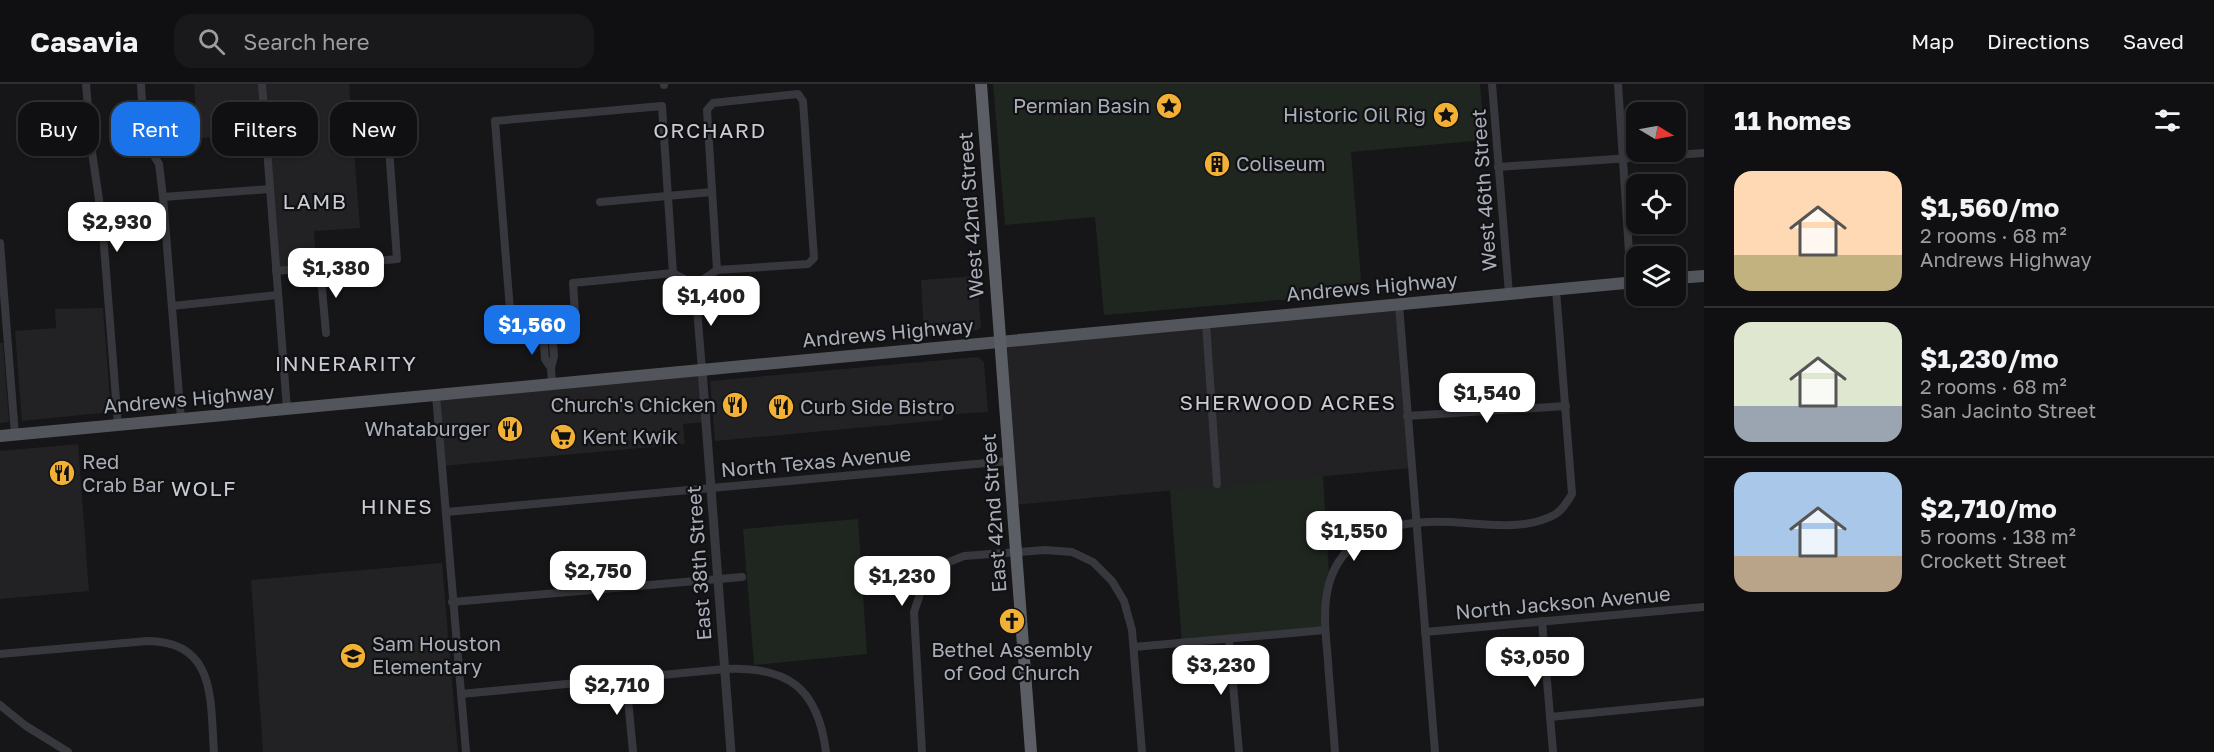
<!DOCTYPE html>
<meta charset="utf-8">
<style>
body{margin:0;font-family:"Golos Text",sans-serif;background:#19191b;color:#f1f3f6;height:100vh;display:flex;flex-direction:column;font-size:22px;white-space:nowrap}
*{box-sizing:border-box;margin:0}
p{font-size:20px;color:#9c9d9f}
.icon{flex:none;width:33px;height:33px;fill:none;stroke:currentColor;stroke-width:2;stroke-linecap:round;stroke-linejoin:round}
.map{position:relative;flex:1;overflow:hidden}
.side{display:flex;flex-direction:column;background:#101012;width:510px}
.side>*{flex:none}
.banner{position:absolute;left:18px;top:18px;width:570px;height:54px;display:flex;gap:12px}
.needle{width:39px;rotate:100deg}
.tools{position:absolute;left:1626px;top:18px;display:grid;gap:12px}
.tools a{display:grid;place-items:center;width:60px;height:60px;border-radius:12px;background:#101012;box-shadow:0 2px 4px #0004,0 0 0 2px #303032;font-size:30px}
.price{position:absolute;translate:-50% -51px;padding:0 14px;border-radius:12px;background:#fff;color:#222;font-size:20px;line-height:39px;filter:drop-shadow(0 2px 3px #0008)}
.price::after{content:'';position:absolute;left:50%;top:36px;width:18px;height:14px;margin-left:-9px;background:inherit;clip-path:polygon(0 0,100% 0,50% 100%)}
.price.current{background:#1a73e8;color:#fff}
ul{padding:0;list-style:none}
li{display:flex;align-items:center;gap:18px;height:150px;padding:0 30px}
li+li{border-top:2px solid #303032}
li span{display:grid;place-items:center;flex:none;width:168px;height:120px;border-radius:18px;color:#555}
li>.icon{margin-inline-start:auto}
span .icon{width:72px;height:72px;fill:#fffc;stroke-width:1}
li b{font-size:26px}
h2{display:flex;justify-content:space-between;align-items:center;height:72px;padding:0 30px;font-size:26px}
.chip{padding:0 21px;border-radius:18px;background:#101012;box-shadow:0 2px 4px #0004,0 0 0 2px #303032;font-size:21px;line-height:54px}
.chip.current{background:#1a73e8;color:#fff}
header{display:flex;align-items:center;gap:36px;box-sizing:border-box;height:84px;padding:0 30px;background:#101012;border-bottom:2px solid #303032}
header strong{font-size:28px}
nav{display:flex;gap:33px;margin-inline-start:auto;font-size:21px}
.search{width:420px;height:54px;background:#19191b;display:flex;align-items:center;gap:15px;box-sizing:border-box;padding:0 21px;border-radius:18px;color:#9c9d9f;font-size:22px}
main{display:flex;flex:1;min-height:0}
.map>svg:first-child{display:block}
</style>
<header>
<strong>Casavia</strong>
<div class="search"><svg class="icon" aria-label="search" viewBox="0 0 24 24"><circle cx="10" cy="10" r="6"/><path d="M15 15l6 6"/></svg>Search here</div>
<nav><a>Map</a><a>Directions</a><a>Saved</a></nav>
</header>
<main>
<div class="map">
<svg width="1704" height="668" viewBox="0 0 1704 668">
<rect width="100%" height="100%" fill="#161618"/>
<g fill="#222225">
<path d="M194,0H349L360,144L314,147L316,182L278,185L267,50L198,54Z"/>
<path d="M977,192L981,242L978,246L924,252L921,196Z"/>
<path d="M1399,221L1412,384L1013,421L1000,258Z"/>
<path d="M103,224L111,328L22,337L15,247L56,244L55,225Z"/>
<path d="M0,259H3L9,338L0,339Z"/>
<path d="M978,273L984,278L988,328L943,331V336L715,357L710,297Z"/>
<path d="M702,286L706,338L683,340L685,360L442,382L436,311Z"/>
<path d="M78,360L89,507L0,515V367Z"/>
<path d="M442,479L458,668H263L251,496Z"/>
</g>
<g fill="#1e261f">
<path d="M993,0H1480L1485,56L1351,68L1362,209L1104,231L1095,133L1005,141Z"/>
<path d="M1323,392L1329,490L1325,513V546L1182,559L1170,406Z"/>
<path d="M858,435L867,570L754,581L743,445Z"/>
</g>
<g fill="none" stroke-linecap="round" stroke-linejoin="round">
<g stroke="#37383d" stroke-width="8">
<path d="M86,0L92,68L102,136L118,341"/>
<path d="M141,0L144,55L159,80L163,113L181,335"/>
<path d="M262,0L287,325"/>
<path d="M664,0V1"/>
<path d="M1492,0L1509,210"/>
<path d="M1618,0L1631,199"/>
<path d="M1498,83L1704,69"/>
<path d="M163,113L270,105"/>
<path d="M600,118L712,108"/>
<path d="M0,159L15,351"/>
<path d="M320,183L326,249"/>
<path d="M276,187L397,175L387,36"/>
<path d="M673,189L662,22L495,37L512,251L576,245L573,199L673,189L695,201"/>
<path d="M695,201L717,186L808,180L814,174L803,17L798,10L713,19L707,26L717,186"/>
<path d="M695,201L702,286"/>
<path d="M1399,221L1435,668"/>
<path d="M172,222L278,211"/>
<path d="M1206,239L1217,400"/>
<path d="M552,247L554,272L551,284L552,301"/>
<path d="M543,248L545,275L551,284"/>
<path d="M436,311L466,668"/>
<path d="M1407,332L1566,322"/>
<path d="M446,428L1009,377"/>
<path d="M452,518L742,493"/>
<path d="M1542,537L1553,668"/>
<path d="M1425,548L1704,523"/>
<path d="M1229,555L1239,668"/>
<path d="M1134,563L1325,546"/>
<path d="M0,570L147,557C217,557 210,617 214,668"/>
<path d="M626,594L633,668"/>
<path d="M461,610L725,585C788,582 818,604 826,668"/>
<path d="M0,621L26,642L68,668"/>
<path d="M1550,633L1704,618"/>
<path d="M922,668L914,528L923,501L929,493L944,480L964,472L1045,466L1072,468L1093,478L1112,497L1124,517L1132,546L1142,668"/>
<path d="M1335,668C1333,638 1330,608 1328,577C1326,553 1322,525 1329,500C1344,445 1401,436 1451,438C1484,440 1524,447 1554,431C1562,427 1567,418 1572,410L1556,206"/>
</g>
<path stroke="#37383d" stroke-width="9" d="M702,286L731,668"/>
<g stroke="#53555c" stroke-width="12">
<path d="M1676,194L1704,192"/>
<path d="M0,352L1636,198"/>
</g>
<path stroke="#5b5e65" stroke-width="12" d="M981,0L1031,668"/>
</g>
<defs>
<g id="sight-disc" transform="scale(1.35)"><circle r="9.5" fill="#f2b134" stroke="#111113"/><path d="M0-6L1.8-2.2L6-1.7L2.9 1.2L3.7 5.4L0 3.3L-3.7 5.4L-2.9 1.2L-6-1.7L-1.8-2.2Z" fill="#111"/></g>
<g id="building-disc" transform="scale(1.35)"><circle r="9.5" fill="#f2b134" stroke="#111113"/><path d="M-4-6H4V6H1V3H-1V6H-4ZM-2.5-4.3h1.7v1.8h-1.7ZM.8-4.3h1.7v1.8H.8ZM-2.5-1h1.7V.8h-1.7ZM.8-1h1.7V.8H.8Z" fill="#111"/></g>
<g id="restaurant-disc" transform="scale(1.35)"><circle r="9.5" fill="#f2b134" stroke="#111113"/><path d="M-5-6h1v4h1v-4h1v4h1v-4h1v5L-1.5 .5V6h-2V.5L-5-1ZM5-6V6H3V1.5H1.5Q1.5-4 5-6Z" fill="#111"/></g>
<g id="supermarket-disc" transform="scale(1.35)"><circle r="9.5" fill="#f2b134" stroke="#111113"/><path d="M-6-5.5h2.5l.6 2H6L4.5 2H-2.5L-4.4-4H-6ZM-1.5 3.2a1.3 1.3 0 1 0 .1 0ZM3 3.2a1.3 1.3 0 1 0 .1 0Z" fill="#111"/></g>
<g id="church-disc" transform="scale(1.35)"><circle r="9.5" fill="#f2b134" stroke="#111113"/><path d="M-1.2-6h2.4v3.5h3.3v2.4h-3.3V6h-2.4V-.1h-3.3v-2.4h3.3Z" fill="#111"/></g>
<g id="school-disc" transform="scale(1.35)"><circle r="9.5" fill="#f2b134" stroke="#111113"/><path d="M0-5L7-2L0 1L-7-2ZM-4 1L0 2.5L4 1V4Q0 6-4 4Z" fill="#111"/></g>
</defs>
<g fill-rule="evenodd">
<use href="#sight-disc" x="1169" y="22"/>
<use href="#sight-disc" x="1446" y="31"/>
<use href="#building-disc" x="1217" y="80"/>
<use href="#restaurant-disc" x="735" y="321"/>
<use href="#restaurant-disc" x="781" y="323"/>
<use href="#restaurant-disc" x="510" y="345"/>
<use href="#supermarket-disc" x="563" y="353"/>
<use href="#restaurant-disc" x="62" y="389"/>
<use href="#church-disc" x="1012" y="537"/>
<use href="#school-disc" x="353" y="572"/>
</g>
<g text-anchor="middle" stroke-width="4.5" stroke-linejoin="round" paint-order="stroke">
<g font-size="20" fill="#a8adb8" stroke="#111113" text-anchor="start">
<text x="1150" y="29" text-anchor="end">Permian Basin</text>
<text x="1426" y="38" text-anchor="end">Historic Oil Rig</text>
<text x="1236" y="87">Coliseum</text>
<text x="716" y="328" text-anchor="end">Church's Chicken</text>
<text x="800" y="330">Curb Side Bistro</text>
<text x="490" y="352" text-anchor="end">Whataburger</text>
<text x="582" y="360">Kent Kwik</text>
<text x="82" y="385">Red<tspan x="82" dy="23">Crab Bar</tspan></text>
<text x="372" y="567">Sam Houston<tspan x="372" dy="23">Elementary</tspan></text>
<text x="1012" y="573" text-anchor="middle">Bethel Assembly<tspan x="1012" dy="23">of God Church</tspan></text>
</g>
<g font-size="20" fill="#a8adb8" stroke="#111113">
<text transform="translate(1484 106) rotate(-94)" y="7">West 46th Street</text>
<text transform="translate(971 131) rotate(-94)" y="7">West 42nd Street</text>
<text transform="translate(1372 203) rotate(-5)" y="7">Andrews Highway</text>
<text transform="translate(888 249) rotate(-5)" y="7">Andrews Highway</text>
<text transform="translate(189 315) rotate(-5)" y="7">Andrews Highway</text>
<text transform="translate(816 378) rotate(-5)" y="7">North Texas Avenue</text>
<text transform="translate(994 429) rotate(-94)" y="7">East 42nd Street</text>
<text transform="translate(699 479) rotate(-94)" y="7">East 38th Street</text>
<text transform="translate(1563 519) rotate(-5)" y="7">North Jackson Avenue</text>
</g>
<g font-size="21" letter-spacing="1.5" fill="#c9ccd4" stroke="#111113">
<text x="710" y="54">ORCHARD</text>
<text x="315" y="125">LAMB</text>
<text x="346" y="287">INNERARITY</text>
<text x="1288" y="326">SHERWOOD ACRES</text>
<text x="204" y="412">WOLF</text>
<text x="397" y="430">HINES</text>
</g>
</g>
</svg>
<div class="tools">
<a><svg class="needle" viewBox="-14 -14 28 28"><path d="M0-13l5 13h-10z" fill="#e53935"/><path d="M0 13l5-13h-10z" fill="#9c9d9f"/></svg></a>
<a><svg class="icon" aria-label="locate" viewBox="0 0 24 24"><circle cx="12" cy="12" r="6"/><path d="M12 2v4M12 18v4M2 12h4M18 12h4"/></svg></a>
<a><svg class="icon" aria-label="layers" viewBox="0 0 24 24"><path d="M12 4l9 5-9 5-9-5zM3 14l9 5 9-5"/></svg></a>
</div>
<b class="price" style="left:117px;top:169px">$2,930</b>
<b class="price" style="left:336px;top:215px">$1,380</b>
<b class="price" style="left:711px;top:243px">$1,400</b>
<b class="price current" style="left:532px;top:272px">$1,560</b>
<b class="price" style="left:1487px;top:340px">$1,540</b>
<b class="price" style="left:1354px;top:478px">$1,550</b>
<b class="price" style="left:598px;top:518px">$2,750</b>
<b class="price" style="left:902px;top:523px">$1,230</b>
<b class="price" style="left:1535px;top:604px">$3,050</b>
<b class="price" style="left:1221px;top:612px">$3,230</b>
<b class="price" style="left:617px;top:632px">$2,710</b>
<div class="banner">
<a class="chip">Buy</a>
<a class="chip current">Rent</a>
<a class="chip">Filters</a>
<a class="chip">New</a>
</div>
</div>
<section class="side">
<h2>11 homes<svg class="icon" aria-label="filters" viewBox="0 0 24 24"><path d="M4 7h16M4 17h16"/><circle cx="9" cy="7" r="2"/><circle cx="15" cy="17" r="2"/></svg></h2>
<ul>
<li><span style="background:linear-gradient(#ffd9b3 70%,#c2b280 0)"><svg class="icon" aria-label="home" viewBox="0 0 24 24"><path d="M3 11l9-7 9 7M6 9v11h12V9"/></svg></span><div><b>$1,560/mo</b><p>2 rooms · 68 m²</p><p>Andrews Highway</p></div></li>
<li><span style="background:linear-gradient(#dfe7d0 70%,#9aa5b1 0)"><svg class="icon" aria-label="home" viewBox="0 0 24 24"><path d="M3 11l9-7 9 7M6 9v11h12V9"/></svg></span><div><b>$1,230/mo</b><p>2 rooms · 68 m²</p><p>San Jacinto Street</p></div></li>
<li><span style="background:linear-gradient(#a9c7e8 70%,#b9a48a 0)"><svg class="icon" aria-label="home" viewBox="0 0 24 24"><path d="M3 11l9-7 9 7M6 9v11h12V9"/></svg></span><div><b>$2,710/mo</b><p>5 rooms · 138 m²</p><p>Crockett Street</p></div></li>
</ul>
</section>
</main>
